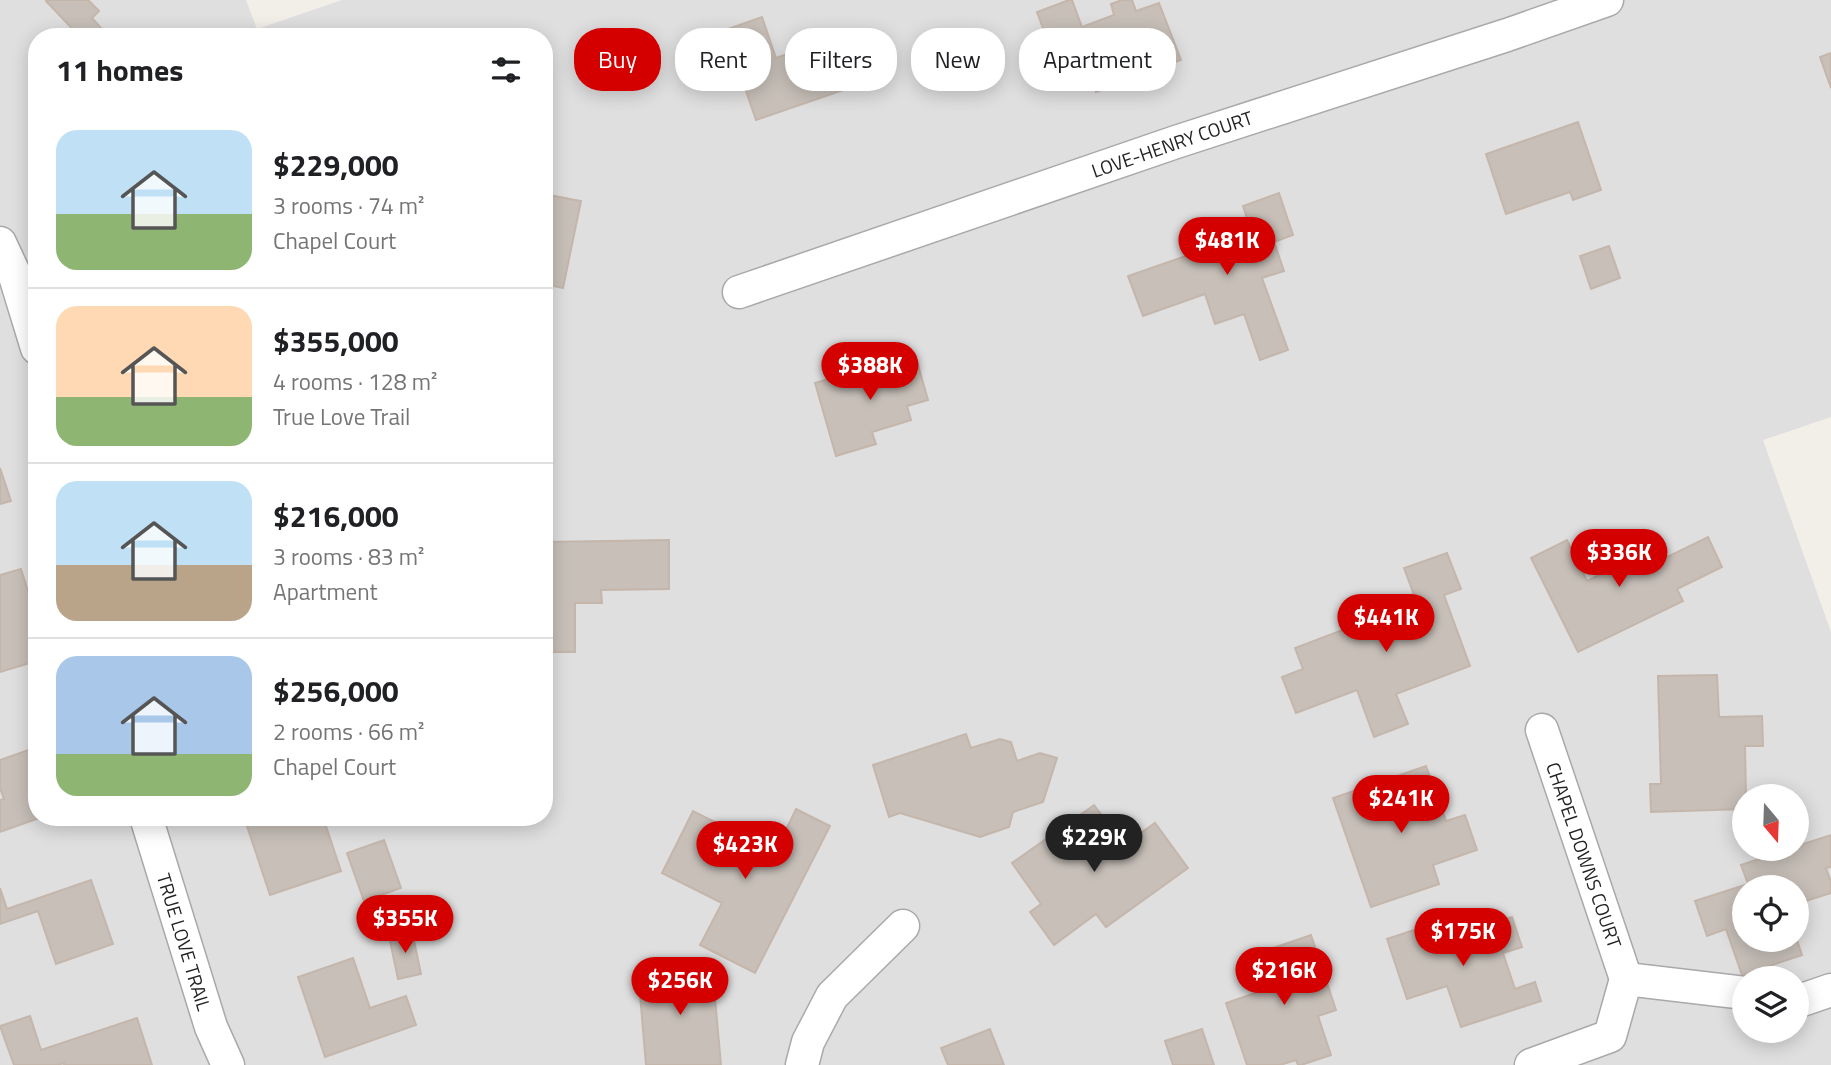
<!DOCTYPE html>
<meta charset="utf-8">
<style>
body{margin:0;font-family:"Titillium Web",sans-serif;background:#f6f6f6;color:#202124;height:100vh;display:flex;flex-direction:column;font-size:26px;white-space:nowrap}
*{box-sizing:border-box;margin:0}
p{font-size:23px;color:#757577}
.icon{flex:none;width:38px;height:38px;fill:none;stroke:currentColor;stroke-width:2;stroke-linecap:round;stroke-linejoin:round}
.map{position:relative;flex:1;overflow:hidden}
.side{position:absolute;left:28px;top:28px;width:525px;height:798px;display:flex;flex-direction:column;background:#fff;border-radius:28px;box-shadow:0 4px 18px #0003}
.side>*{flex:none}
.guide{position:absolute;left:574px;top:28px;width:665px;height:63px;display:flex;gap:14px}
.needle{width:46px;rotate:161deg}
.fabs{position:absolute;left:1732px;top:784px;display:grid;gap:14px}
.fabs a{display:grid;place-items:center;width:77px;height:77px;border-radius:50%;background:#fff;box-shadow:0 4px 18px #0003;font-size:35px}
.price{position:absolute;translate:-50% -60px;padding:0 16px;border-radius:24px;background:#d40000;color:#fff;font-size:23px;line-height:46px;filter:drop-shadow(0 2px 4px #0008)}
.price::after{content:'';position:absolute;left:50%;top:42px;width:21px;height:16px;margin-left:-10px;background:inherit;clip-path:polygon(0 0,100% 0,50% 100%)}
.price.on{background:#222;color:#fff}
ul{padding:0;list-style:none}
li{display:flex;align-items:center;gap:21px;height:175px;padding:0 28px}
li+li{border-top:2px solid #e0e0e0}
li span{display:grid;place-items:center;flex:none;width:196px;height:140px;border-radius:21px;color:#555}
li>.icon{margin-inline-start:auto}
span .icon{width:84px;height:84px;fill:#fffc;stroke-width:1}
li b{font-size:30px}
h2{display:flex;justify-content:space-between;align-items:center;height:84px;padding:0 28px;font-size:30px}
.tag{padding:0 24px;border-radius:28px;background:#fff;box-shadow:0 4px 18px #0003;font-size:24px;line-height:63px}
.tag.on{background:#d40000;color:#fff}
.map>svg:first-child{display:block}
</style>
<div class="map">
<svg width="1831" height="1065" viewBox="0 0 1831 1065">
<rect width="100%" height="100%" fill="#f2efe9"/>
<path fill="#e0dfdf" fill-rule="evenodd" d="M0,0H246L257,29L342,0H1831V417L1763,440L1831,632V1065H0ZM37,37H544V817H37ZM1745,796H1797V849H1745ZM1745,887H1797V940H1745ZM1745,978H1797V1031H1745Z"/>
<g fill="#c7bfb8" stroke="#c4b6ab" stroke-width="2">
<path d="M48,0H88L99,11L92,18L109,37H80L46,1Z"/>
<path d="M1069,0H1072L1082,27L1114,15L1111,4L1122,0H1132L1136,11L1159,3L1181,60L1096,92L1079,49L1054,58L1037,12Z"/>
<path d="M762,17L776,58L847,33L864,83L756,120L725,30Z"/>
<path d="M1831,53V88L1820,57Z"/>
<path d="M1578,122L1601,190L1573,200L1570,192L1506,214L1486,154Z"/>
<path d="M1279,193L1293,235L1274,242L1284,271L1262,278L1288,350L1260,360L1244,314L1215,324L1205,294L1143,316L1128,276L1252,233L1243,206Z"/>
<path d="M544,194L581,201L563,288L544,284Z"/>
<path d="M1609,246L1620,278L1591,289L1580,256Z"/>
<path d="M915,354L928,400L907,406L911,420L872,432L876,444L836,456L815,383Z"/>
<path d="M0,468L11,501L0,504Z"/>
<path d="M1708,537L1722,567L1677,589L1683,601L1578,652L1531,558L1567,540L1587,581L1647,551L1653,564Z"/>
<path d="M669,540V589L601,590L602,603H575V652H544V542Z"/>
<path d="M1447,553L1461,589L1444,595L1470,666L1396,694L1408,724L1374,737L1357,690L1296,713L1282,677L1303,669L1295,648L1353,626L1359,640L1422,616L1404,568Z"/>
<path d="M21,569L37,620V661L0,672V575Z"/>
<path d="M1717,675L1719,717L1762,716L1763,746H1745L1746,796H1745V809L1651,812L1650,784H1661L1658,676Z"/>
<path d="M966,734L971,748L1000,739L1011,742L1017,761L1040,753L1057,758L1043,802L1013,812L1009,827L980,837L900,813L889,817L873,765Z"/>
<path d="M37,747V817H42L0,832V800L4,799L0,788V760Z"/>
<path d="M1426,766L1446,821L1465,815L1477,850L1433,865L1439,884L1371,907L1333,798Z"/>
<path d="M1094,805L1110,826L1096,835L1110,855L1155,823L1188,868L1106,927L1096,914L1054,945L1030,912L1041,904L1012,863Z"/>
<path d="M796,809L830,826L755,973L700,945L722,903L662,873L693,811L775,852Z"/>
<path d="M244,817H323L341,871L270,895Z"/>
<path d="M1831,835V867L1826,868L1831,882V893L1797,904V887H1745V940H1797L1802,955L1742,975L1726,929L1707,936L1695,901L1748,884L1741,865L1790,849H1797V846Z"/>
<path d="M384,840L401,888L364,901L347,853Z"/>
<path d="M91,880L113,944L56,964L38,911L0,924V888L7,909Z"/>
<path d="M1454,917L1459,934L1512,917L1522,947L1503,953L1515,989L1535,982L1541,1001L1461,1027L1447,986L1407,999L1387,939Z"/>
<path d="M412,931L421,974L398,979L389,936Z"/>
<path d="M1311,935L1336,1010L1318,1016L1331,1055L1301,1065H1298L1296,1060L1280,1065H1247L1226,1003L1261,991L1250,956Z"/>
<path d="M353,958L370,1008L406,996L416,1025L325,1057L298,977Z"/>
<path d="M712,965L721,1065H646L638,971Z"/>
<path d="M30,1016L41,1050L137,1018L152,1065H64V1063L58,1065H14L0,1026Z"/>
<path d="M990,1029L1004,1065H948L941,1048Z"/>
<path d="M1202,1029L1214,1065H1173L1165,1041Z"/>
</g>
<g fill="none" stroke-linecap="round" stroke-linejoin="round">
<g stroke="#a9a9a9" stroke-width="35">
<g id="minor">
<path d="M0,243L14,273L37,348"/>
<path d="M739,292L1176,142L1507,35L1607,0"/>
<path d="M1542,730L1626,979"/>
<path d="M146,817L211,1027L228,1065"/>
<path d="M1797,999L1802,1000L1831,990"/>
<path d="M802,1065L808,1042L832,996L903,926"/>
<path d="M1531,1065L1610,1036L1626,979L1745,993"/>
</g>
</g>
<use href="#minor" stroke="#fff" stroke-width="32"/>
</g>
<g text-anchor="middle" stroke-width="5" stroke-linejoin="round" paint-order="stroke">
<g font-size="19" fill="#222" stroke="#fff">
<text transform="translate(1172 144) rotate(-19)" y="7">LOVE-HENRY COURT</text>
<text transform="translate(1584 855) rotate(71)" y="7">CHAPEL DOWNS COURT</text>
<text transform="translate(184 942) rotate(73)" y="7">TRUE LOVE TRAIL</text>
</g>
</g>
</svg>
<div class="fabs">
<a><svg class="needle" viewBox="-14 -14 28 28"><path d="M0-13l5 13h-10z" fill="#e53935"/><path d="M0 13l5-13h-10z" fill="#757577"/></svg></a>
<a><svg class="icon" aria-label="locate" viewBox="0 0 24 24"><circle cx="12" cy="12" r="6"/><path d="M12 2v4M12 18v4M2 12h4M18 12h4"/></svg></a>
<a><svg class="icon" aria-label="layers" viewBox="0 0 24 24"><path d="M12 4l9 5-9 5-9-5zM3 14l9 5 9-5"/></svg></a>
</div>
<b class="price" style="left:1227px;top:277px">$481K</b>
<b class="price" style="left:870px;top:402px">$388K</b>
<b class="price" style="left:1619px;top:589px">$336K</b>
<b class="price" style="left:1386px;top:654px">$441K</b>
<b class="price" style="left:1401px;top:835px">$241K</b>
<b class="price on" style="left:1094px;top:874px">$229K</b>
<b class="price" style="left:745px;top:881px">$423K</b>
<b class="price" style="left:405px;top:955px">$355K</b>
<b class="price" style="left:1463px;top:968px">$175K</b>
<b class="price" style="left:1284px;top:1007px">$216K</b>
<b class="price" style="left:680px;top:1017px">$256K</b>
<div class="guide">
<a class="tag on">Buy</a>
<a class="tag">Rent</a>
<a class="tag">Filters</a>
<a class="tag">New</a>
<a class="tag">Apartment</a>
</div>
<section class="side">
<h2>11 homes<svg class="icon" aria-label="filters" viewBox="0 0 24 24"><path d="M4 7h16M4 17h16"/><circle cx="9" cy="7" r="2"/><circle cx="15" cy="17" r="2"/></svg></h2>
<ul>
<li><span style="background:linear-gradient(#bfe0f5 60%,#8fb573 0)"><svg class="icon" aria-label="home" viewBox="0 0 24 24"><path d="M3 11l9-7 9 7M6 9v11h12V9"/></svg></span><div><b>$229,000</b><p>3 rooms · 74 m²</p><p>Chapel Court</p></div></li>
<li><span style="background:linear-gradient(#ffd9b3 65%,#8fb573 0)"><svg class="icon" aria-label="home" viewBox="0 0 24 24"><path d="M3 11l9-7 9 7M6 9v11h12V9"/></svg></span><div><b>$355,000</b><p>4 rooms · 128 m²</p><p>True Love Trail</p></div></li>
<li><span style="background:linear-gradient(#bfe0f5 60%,#b9a48a 0)"><svg class="icon" aria-label="home" viewBox="0 0 24 24"><path d="M3 11l9-7 9 7M6 9v11h12V9"/></svg></span><div><b>$216,000</b><p>3 rooms · 83 m²</p><p>Apartment</p></div></li>
<li><span style="background:linear-gradient(#a9c7e8 70%,#8fb573 0)"><svg class="icon" aria-label="home" viewBox="0 0 24 24"><path d="M3 11l9-7 9 7M6 9v11h12V9"/></svg></span><div><b>$256,000</b><p>2 rooms · 66 m²</p><p>Chapel Court</p></div></li>
</ul>
</section>
</div>
